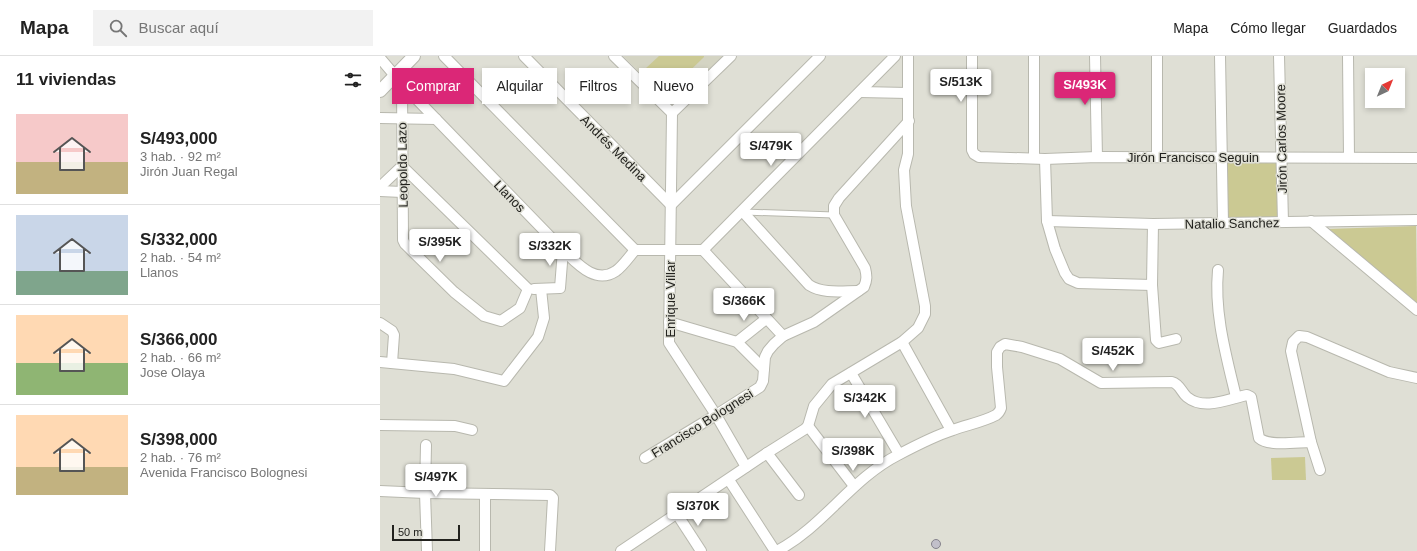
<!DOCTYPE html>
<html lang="es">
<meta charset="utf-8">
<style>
body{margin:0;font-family:Arial,sans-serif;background:#f2f2f2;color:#222;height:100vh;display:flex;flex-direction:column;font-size:15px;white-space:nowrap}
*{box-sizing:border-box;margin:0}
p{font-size:13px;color:#767676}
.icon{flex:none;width:22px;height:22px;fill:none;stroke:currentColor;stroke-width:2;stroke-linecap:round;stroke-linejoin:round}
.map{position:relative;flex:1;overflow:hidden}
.side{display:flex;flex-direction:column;background:#fff;width:380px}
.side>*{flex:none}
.banner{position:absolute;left:12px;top:12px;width:380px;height:36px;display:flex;gap:8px}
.needle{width:26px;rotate:43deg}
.buttons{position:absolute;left:985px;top:12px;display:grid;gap:8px}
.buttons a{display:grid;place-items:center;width:40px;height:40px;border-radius:0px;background:#fff;box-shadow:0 2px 6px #0003;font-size:20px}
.scale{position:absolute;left:12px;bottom:10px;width:68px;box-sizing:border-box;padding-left:4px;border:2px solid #22221e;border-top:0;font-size:11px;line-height:14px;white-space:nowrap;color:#22221e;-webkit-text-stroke:3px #dfdfd5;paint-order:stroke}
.price{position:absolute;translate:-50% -34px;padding:0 9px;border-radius:4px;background:#fff;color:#222;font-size:13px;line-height:26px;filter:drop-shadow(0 1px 2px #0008)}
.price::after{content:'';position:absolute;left:50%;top:24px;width:12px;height:9px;margin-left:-6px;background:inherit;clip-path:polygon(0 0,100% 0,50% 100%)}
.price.active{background:#db2777;color:#fff}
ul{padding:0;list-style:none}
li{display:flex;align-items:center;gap:12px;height:100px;padding:0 16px}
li+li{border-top:1px solid #e0e0e0}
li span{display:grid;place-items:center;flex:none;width:112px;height:80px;border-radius:0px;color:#555}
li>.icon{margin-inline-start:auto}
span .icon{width:48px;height:48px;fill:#fffc;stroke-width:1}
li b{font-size:17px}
h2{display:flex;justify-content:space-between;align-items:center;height:48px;padding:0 16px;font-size:17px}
.pill{padding:0 14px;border-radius:0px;background:#fff;box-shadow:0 2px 6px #0003;font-size:14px;line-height:36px}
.pill.active{background:#db2777;color:#fff}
header{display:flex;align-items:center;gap:24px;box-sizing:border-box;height:56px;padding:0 20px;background:#fff;border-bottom:1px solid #e0e0e0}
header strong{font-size:19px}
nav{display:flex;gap:22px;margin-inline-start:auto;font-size:14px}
.search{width:280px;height:36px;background:#f2f2f2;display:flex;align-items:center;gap:10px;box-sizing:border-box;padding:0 14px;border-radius:0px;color:#767676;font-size:15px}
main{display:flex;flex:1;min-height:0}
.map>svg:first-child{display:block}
</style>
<header>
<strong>Mapa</strong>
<div class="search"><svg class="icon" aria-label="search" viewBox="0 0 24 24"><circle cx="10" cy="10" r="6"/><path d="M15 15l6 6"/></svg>Buscar aquí</div>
<nav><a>Mapa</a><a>Cómo llegar</a><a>Guardados</a></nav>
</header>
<main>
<section class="side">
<h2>11 viviendas<svg class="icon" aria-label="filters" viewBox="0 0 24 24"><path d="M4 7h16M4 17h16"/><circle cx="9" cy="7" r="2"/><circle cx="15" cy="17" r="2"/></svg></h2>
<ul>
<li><span style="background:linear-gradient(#f6c9c9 60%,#c2b280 0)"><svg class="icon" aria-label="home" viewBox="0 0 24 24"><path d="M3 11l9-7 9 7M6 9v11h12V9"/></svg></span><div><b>S/493,000</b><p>3 hab. · 92 m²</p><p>Jirón Juan Regal</p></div></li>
<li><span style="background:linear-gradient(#c9d6e8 70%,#7fa58c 0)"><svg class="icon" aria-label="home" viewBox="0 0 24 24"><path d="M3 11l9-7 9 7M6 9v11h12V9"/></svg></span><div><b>S/332,000</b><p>2 hab. · 54 m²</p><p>Llanos</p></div></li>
<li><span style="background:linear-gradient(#ffd9b3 60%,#8fb573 0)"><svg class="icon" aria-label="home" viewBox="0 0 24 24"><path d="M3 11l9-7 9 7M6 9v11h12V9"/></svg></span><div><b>S/366,000</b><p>2 hab. · 66 m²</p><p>Jose Olaya</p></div></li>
<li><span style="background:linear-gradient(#ffd9b3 65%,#c2b280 0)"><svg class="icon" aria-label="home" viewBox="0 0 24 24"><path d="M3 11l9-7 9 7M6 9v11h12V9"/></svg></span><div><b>S/398,000</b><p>2 hab. · 76 m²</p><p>Avenida Francisco Bolognesi</p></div></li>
</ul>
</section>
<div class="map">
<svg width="1037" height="495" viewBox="0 0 1037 495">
<rect width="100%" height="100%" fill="#dfdfd5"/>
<path fill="#d4d4c3" d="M243,0H343L293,49Z"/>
<g fill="#cbc993">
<path d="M279,0H324V1L288,36L265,13Z"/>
<rect x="847" y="106" width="50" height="56"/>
<path d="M1036,170L1037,247L948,173Z"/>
<path d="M925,401L926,424H892L891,402Z"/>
</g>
<circle fill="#c2c0ca" stroke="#85838c" cx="556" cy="488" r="4.5"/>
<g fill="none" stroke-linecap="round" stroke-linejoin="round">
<g stroke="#b8b8ae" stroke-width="7">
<path id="service" d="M364,156L454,159"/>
</g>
<g stroke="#b8b8ae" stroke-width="12">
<g id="minor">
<path d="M64,0L255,194"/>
<path d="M144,0L291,149L440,0"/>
<path d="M234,0L292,57"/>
<path d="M592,0V94L594,98L599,101L665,103L717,101L1037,102"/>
<path d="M654,0V102"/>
<path d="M715,0L717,101"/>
<path d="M777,0V101"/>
<path d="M840,0L843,167"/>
<path d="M899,0L903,166"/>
<path d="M968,0L969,101"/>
<path d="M0,2L22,28L183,194C197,207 215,229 236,215C243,210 249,201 255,194"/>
<path d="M22,28L23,184L25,188L74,236L104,260L121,265L140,252L148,233"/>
<path d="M480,36L528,37"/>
<path d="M292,57L289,287L336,359L366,411"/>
<path d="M292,57L351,0"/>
<path d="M0,62L56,63"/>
<path d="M665,103L667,165L675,193L685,217L689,223L698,227L772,229"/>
<path d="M22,110L148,233"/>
<path d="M0,131L22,110"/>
<path d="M0,135L22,136"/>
<path d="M363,156L429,229C443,238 462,235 478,235"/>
<path d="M667,165L773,168L1037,164"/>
<path d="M931,165L1037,254"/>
<path d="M773,168L772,229L776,284L779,287L796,283"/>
<path d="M255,194H323L515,0"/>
<path d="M323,194L403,280"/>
<path d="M838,214C834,257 846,299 856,341"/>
<path d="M154,233L180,232L183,194"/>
<path d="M289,266L357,286L384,313"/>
<path d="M0,267L12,275L14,279L12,307"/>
<path d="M357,286L386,263"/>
<path d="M522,286L571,374"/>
<path d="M0,306L74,313L124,325L158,281L164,262L161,233"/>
<path d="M471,317L519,398"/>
<path d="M0,369L75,370L92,374"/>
<path d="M428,370L474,430"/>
<path d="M46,389L45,437L47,495"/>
<path d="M387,397L419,439"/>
<path d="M265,402L336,359L380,331L383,325L385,301L388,295L394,288L403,280L434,266L484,231C487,224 487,220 485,212L454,159V150L459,142L529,65"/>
<path d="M940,414L931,386L911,295L913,286L919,280L927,281L1009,316L1037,322"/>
<path d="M349,424L395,495"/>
<path d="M0,435L45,437L170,439L173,442L170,495"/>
<path d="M297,458L321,495"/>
<path d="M105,495V438"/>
<path d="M241,495L387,397L425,373L428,370L434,350L452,328L522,286L538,272L545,258V250L526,150L524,114L528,98V0"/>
<path d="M397,495C444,470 471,423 518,399C535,390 554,380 573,374C586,369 603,366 616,359C619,357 620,355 621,352L617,311V296L620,291L625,288L642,291L680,303L721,327L792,326C800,328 801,336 807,341C824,355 848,343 867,339L871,341L879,382C889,391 918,386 931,386"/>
</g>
</g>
<g stroke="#b8b8ae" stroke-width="14">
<path id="tertiary" d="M0,35L34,0"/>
</g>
<use href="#service" stroke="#fff" stroke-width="5"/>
<use href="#minor" stroke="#fff" stroke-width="10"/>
<use href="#tertiary" stroke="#fff" stroke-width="12"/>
</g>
<g text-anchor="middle" stroke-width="3" stroke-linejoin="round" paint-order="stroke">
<g font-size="13" fill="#22221e" stroke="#dfdfd5">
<text transform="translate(901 83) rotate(-91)" y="5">Jirón Carlos Moore</text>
<text transform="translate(234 92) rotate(45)" y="5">Andrés Medina</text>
<text x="813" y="106">Jirón Francisco Seguin</text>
<text transform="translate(22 109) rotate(-91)" y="5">Leopoldo Lazo</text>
<text transform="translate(130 140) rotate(46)" y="5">Llanos</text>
<text transform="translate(852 167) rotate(-1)" y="5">Natalio Sanchez</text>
<text transform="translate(290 243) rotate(-90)" y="5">Enrique Villar</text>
<text transform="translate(322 367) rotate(-32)" y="5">Francisco Bolognesi</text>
</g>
</g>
</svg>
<div class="buttons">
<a><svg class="needle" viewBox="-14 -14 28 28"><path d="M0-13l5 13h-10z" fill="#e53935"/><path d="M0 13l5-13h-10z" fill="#767676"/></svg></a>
</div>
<div class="scale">50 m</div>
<b class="price" style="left:581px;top:47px">S/513K</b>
<b class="price active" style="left:705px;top:50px">S/493K</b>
<b class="price" style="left:391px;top:111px">S/479K</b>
<b class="price" style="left:60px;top:207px">S/395K</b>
<b class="price" style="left:170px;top:211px">S/332K</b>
<b class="price" style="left:364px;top:266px">S/366K</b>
<b class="price" style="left:733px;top:316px">S/452K</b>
<b class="price" style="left:485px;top:363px">S/342K</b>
<b class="price" style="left:473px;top:416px">S/398K</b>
<b class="price" style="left:56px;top:442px">S/497K</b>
<b class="price" style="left:318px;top:471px">S/370K</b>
<div class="banner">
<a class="pill active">Comprar</a>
<a class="pill">Alquilar</a>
<a class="pill">Filtros</a>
<a class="pill">Nuevo</a>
</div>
</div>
</main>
